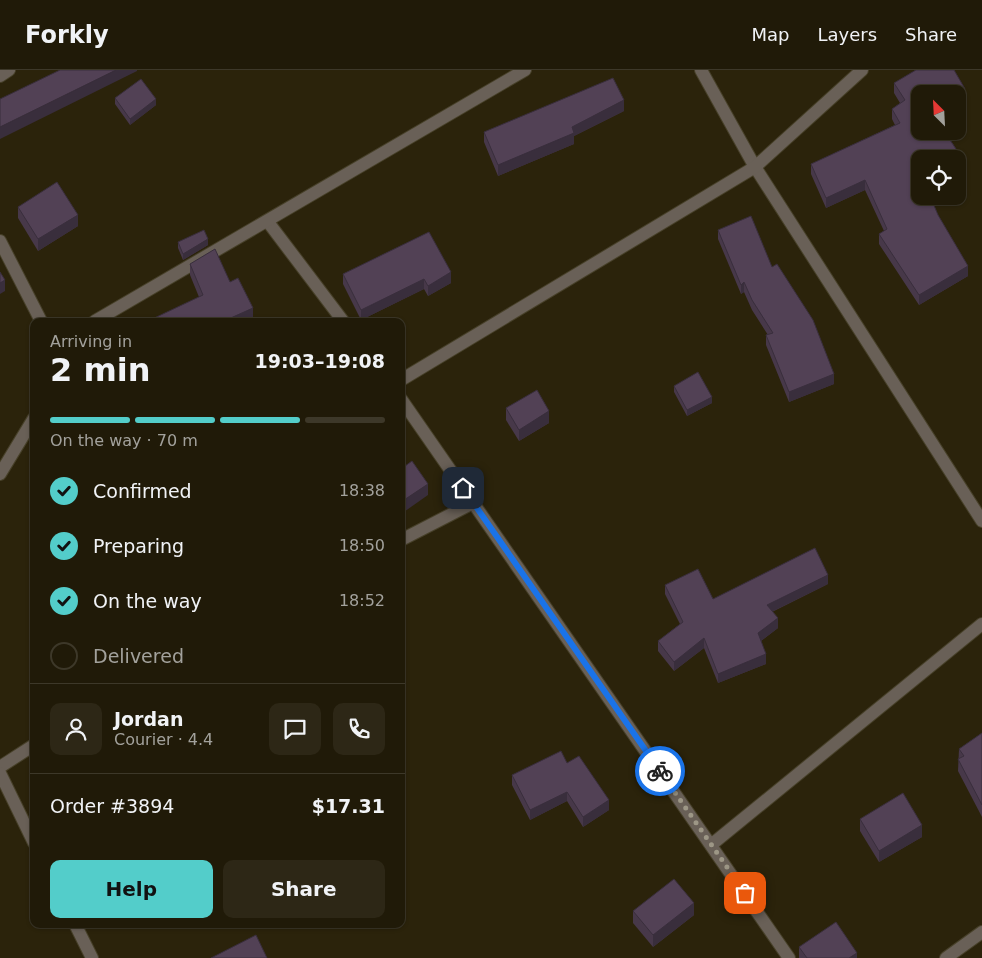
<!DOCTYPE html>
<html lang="en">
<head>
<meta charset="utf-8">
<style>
	:root { --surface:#201a08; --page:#2d2716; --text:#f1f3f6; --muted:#a2a19c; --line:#3d3829; --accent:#53cdca }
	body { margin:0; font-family:"DejaVu Sans",sans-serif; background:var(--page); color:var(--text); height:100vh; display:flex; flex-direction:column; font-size:19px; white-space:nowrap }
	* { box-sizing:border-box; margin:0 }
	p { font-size:16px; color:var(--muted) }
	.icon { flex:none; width:28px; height:28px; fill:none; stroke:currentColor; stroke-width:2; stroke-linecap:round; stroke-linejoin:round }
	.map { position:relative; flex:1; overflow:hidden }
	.side { position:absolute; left:30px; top:248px; width:375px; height:610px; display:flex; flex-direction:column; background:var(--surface); border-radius:10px; box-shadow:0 1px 4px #0004,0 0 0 1px var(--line) }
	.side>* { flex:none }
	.needle { width:32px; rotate:336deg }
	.controls { position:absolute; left:911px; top:15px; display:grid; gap:10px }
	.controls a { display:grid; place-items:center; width:55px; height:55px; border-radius:10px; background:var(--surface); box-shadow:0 1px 4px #0004,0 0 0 1px var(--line); font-size:25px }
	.pin { position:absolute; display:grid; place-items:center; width:42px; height:42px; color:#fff; margin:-21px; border-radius:10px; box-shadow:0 2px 8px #0006 }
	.courier { position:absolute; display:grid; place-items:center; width:50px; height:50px; margin:-25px; border:4px solid #1a73e8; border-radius:50%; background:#fff; color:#222; box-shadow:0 1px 6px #0007 }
	.headline em { font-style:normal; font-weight:700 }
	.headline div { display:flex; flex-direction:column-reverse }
	.headline { display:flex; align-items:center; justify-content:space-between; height:85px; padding:0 20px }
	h1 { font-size:32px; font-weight:700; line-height:38px }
	.bar { display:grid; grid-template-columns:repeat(4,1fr); gap:8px 5px; align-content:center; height:60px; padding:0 20px }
	.bar i { height:6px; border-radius:4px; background:var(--line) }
	.bar .selected { background:var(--accent) }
	.bar p { grid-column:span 4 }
	.line { display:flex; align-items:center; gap:12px; padding:0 20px; border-top:1px solid var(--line) }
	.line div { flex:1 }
	.round { display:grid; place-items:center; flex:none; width:52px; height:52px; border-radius:10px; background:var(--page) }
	ol { padding:0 20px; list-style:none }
	li { display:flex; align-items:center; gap:15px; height:55px }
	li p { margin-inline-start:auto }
	li .icon { padding:5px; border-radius:50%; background:var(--accent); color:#111; stroke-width:4 }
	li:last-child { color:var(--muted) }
	li i { width:28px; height:28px; border:2px solid var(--line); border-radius:50% }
	.cta { display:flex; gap:10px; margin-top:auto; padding:10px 20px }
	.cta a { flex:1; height:58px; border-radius:10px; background:var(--accent); color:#111; font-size:20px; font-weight:700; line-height:58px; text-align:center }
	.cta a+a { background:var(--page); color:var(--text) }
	header { display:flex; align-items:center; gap:30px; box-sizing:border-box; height:70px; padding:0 25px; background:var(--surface); border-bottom:1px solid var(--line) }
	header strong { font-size:24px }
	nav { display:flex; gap:28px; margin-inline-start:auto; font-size:18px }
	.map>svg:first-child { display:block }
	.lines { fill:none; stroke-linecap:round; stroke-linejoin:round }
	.minor-casing { stroke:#474029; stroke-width:14 }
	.minor { stroke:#696057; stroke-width:12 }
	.wall { fill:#473849 }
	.shaded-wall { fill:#392e3c }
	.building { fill:#524155; stroke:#392e3c }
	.done { stroke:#9d9786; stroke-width:5; stroke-dasharray:0 9 }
	.route { stroke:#1a73e8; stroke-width:6 }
</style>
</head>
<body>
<header>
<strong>Forkly</strong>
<nav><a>Map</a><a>Layers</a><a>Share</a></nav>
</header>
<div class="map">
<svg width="982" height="888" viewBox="0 0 982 888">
	<rect width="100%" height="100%" fill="#2b230b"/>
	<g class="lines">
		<g class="minor-casing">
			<g id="minor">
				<path d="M701 0 755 97 982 451"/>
				<path d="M0 6 9 0"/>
				<path d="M268 152 343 251"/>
				<path d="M0 171 41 251"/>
				<path d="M95 251 525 0"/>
				<path d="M401 310 755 97 862 0"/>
				<path d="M401 329 789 888"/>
				<path d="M0 404 34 348"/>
				<path d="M401 470 473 433"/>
				<path d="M0 697 34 675"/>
				<path d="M0 703 34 773"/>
				<path d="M711 775 982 554"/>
				<path d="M75 854 92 888"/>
				<path d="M946 888 982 862"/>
			</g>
		</g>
		<use href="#minor" class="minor"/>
	</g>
	<g class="wall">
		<path d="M916 0H954L965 19V29L958 34V24H920V61H949L946 63 960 85V95L958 97V89H920V126H930L938 145 968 196V206L919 235 879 174V164L884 161 865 120 826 138 811 104V94L895 55 892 49V39L900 33 894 23V13Z"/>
		<path d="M115 28 156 35 130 55 115 34Z"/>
		<path d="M624 41 574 66V74L498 106 484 72V62Z"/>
		<path d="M18 137 78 156 38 181 18 148Z"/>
		<path d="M718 160 772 197 834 314 789 332 766 275V265H768L752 240 744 222 741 224 718 169Z"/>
		<path d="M429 162 451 213 428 226 424 219 361 250 343 214V204Z"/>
		<path d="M178 172 208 175 183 190 178 178Z"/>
		<path d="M190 194 230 212 253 249 199 227 190 205Z"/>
		<path d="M674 316 712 333 687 346 674 322Z"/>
		<path d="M506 338 549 353 519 371 506 350Z"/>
		<path d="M828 514 772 542 778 558 761 571 766 594 718 613 704 578 674 601 658 581V571L680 554 665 524V515L713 529Z"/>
		<path d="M982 663V747L958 701 959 679Z"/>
		<path d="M567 693 609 740 583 757 567 731 530 750 512 715V705Z"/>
		<path d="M860 749 922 767 879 792 860 761Z"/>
		<path d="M633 841 694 845 653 877 633 853Z"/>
		<path d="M799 877 857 888H799Z"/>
	</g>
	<g class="shaded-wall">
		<path d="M116 0H137V1L0 69V57Z"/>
		<path d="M965 19V29L958 34V24H957Z"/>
		<path d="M156 29V35L130 55V49Z"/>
		<path d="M624 30V41L574 66V74L498 106V95Z"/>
		<path d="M960 85V95L958 97V89H954Z"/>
		<path d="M865 110V120L826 138V128Z"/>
		<path d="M78 145V156L38 181V169Z"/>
		<path d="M208 169V175L183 190V184Z"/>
		<path d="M968 196V206L919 235V225Z"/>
		<path d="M451 202V213L428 226V216Z"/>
		<path d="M424 209V219L361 250V240Z"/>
		<path d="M5 210V221L0 224V213Z"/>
		<path d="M744 212V222L741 224V215Z"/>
		<path d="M253 238V249L249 251H224Z"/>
		<path d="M834 304V314L789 332V322Z"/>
		<path d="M712 327V333L687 346V340Z"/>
		<path d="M549 341V353L519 371V360Z"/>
		<path d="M428 414V425L401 444V432Z"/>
		<path d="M828 505V514L767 544V535Z"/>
		<path d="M778 548V558L758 573V563Z"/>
		<path d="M704 568V578L674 601V592Z"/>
		<path d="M766 584V594L718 613V604Z"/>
		<path d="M567 722V731L530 750V740Z"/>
		<path d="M609 730V740L583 757V747Z"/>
		<path d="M922 755V767L879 792V781Z"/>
		<path d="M694 833V845L653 877V865Z"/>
		<path d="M857 883V888H849Z"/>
	</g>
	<g class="building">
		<path d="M60 0H116L0 57V29Z"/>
		<path d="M916 0H954L965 19 957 24H920V61H944L960 85 954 89H920V126H930L938 145 968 196 919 225 879 164 887 159 865 110 826 128 811 94 900 53 892 39 905 30 894 13Z"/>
		<path d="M613 8 624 30 572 57 574 63 498 95 484 62Z"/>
		<path d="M141 9 156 29 130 49 115 28Z"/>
		<path d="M57 112 78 145 38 169 18 137Z"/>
		<path d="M751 146 772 197 777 194 813 250 834 304 789 322 766 265 773 263 752 230 744 212 741 215 718 160Z"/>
		<path d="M204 160 208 169 183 184 178 172Z"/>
		<path d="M429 162 451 202 428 216 424 209 361 240 343 204Z"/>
		<path d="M215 179 230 212 238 208 253 238 224 251H148L203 225 190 194Z"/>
		<path d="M0 202 5 210 0 213Z"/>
		<path d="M698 302 712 327 687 340 674 316Z"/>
		<path d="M537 320 549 341 519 360 506 338Z"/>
		<path d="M412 391 428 414 401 432V399Z"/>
		<path d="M815 478 828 505 767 535 778 548 758 563 766 584 718 604 704 568 674 592 658 571 683 552 665 515 698 499 713 529Z"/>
		<path d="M982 663V735L958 689 964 686 959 679Z"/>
		<path d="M561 681 567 693 579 686 609 730 583 747 567 722 530 740 512 705Z"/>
		<path d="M903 723 922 755 879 781 860 749Z"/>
		<path d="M674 809 694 833 653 865 633 841Z"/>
		<path d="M836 852 857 883 849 888H807L799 877Z"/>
		<path d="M256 865 267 888H211Z"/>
	</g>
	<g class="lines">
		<path class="done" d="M660 701 745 823"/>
		<path class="route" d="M463 418 660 701"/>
	</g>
</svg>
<div class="controls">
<a><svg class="needle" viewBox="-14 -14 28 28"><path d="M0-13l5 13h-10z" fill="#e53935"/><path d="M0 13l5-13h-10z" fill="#a2a19c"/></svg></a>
<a><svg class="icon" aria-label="locate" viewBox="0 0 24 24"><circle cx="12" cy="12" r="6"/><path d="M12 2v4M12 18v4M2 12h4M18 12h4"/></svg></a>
</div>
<div class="pin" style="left:745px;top:823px;background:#ea580c"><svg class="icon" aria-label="bag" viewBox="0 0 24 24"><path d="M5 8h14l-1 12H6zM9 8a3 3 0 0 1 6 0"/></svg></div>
<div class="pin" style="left:463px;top:418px;background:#1f2937"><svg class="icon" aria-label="home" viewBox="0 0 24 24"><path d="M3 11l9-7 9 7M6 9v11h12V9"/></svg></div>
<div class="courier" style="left:660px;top:701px"><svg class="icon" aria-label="bike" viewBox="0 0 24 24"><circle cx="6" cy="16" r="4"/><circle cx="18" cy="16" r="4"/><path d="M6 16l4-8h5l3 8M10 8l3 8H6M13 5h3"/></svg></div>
<section class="side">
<div class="headline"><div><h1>2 min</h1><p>Arriving in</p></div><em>19:03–19:08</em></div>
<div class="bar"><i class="selected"></i><i class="selected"></i><i class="selected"></i><i></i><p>On the way · 70 m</p></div>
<ol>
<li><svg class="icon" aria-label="check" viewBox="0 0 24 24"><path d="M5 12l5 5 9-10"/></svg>Confirmed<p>18:38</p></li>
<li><svg class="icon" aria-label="check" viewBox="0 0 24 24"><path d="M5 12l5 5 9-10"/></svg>Preparing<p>18:50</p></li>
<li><svg class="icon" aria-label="check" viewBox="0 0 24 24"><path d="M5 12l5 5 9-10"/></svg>On the way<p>18:52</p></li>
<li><i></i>Delivered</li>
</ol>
<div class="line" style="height:90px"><a class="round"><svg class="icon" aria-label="person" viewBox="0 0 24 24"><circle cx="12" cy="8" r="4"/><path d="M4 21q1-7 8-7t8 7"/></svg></a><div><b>Jordan</b><p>Courier · 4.4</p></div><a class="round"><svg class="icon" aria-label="chat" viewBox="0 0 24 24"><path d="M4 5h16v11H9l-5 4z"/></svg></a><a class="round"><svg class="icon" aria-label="phone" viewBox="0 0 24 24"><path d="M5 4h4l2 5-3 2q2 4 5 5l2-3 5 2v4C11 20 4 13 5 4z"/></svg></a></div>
<div class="line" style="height:65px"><div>Order #3894</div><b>$17.31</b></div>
<div class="cta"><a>Help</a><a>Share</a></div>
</section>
</div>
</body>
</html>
